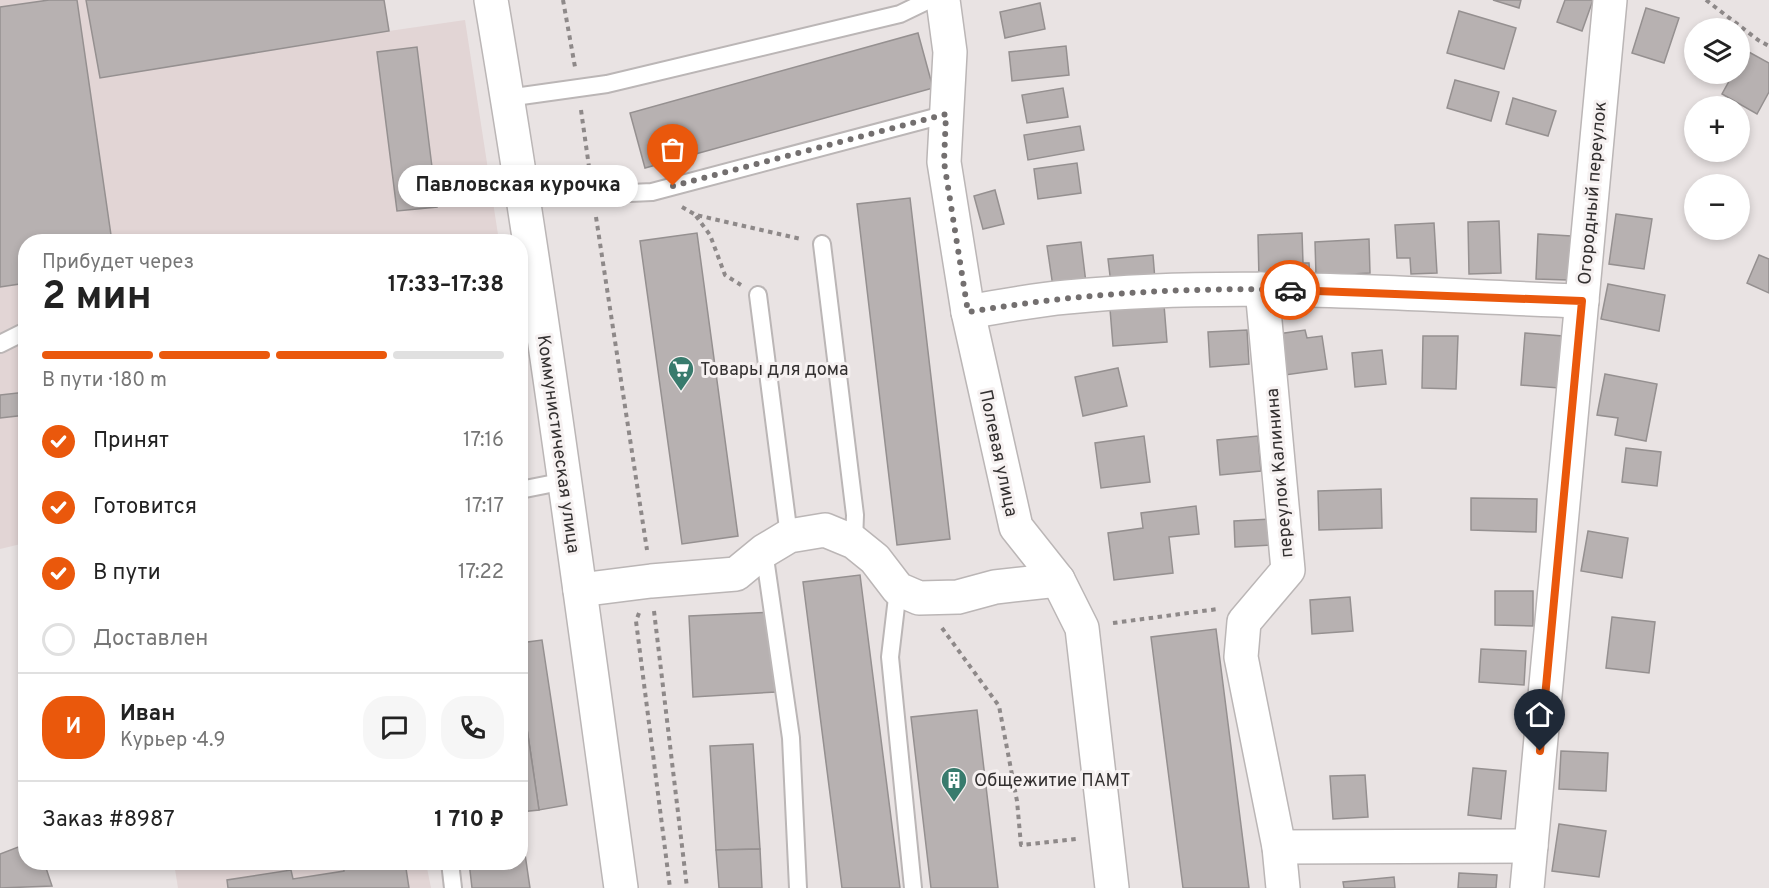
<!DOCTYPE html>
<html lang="ru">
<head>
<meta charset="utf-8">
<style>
	:root { --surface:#fff; --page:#f6f6f6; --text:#222; --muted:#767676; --line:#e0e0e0; --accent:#ea580c }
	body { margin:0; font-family:Overpass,sans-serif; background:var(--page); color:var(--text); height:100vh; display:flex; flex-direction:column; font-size:22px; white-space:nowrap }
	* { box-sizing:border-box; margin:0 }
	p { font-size:20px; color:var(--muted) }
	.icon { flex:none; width:33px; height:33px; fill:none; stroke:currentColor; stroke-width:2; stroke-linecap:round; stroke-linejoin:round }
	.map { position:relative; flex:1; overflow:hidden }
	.side { position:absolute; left:18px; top:234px; width:510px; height:636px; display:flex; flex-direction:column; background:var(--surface); border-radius:24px; box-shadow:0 3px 9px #0003 }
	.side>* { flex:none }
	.buttons { position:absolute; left:1684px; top:18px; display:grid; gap:12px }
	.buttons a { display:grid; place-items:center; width:66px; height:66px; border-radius:50%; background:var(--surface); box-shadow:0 3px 9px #0003; font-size:30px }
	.pin { position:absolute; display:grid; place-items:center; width:51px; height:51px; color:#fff; margin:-62px -26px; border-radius:50% 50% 50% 0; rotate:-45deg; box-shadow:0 0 6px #0007 }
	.pin .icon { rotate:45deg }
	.courier { position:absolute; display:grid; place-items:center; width:60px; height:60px; margin:-30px; border:4px solid #ea580c; border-radius:50%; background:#fff; color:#222; box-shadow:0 2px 8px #0007 }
	.bubble { position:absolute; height:42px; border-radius:21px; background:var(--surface); box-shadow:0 3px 9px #0003; font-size:20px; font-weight:700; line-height:42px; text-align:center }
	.overview em { font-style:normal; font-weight:700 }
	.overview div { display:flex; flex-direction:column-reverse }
	.overview { display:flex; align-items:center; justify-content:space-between; height:102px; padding:0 24px }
	h1 { font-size:39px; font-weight:700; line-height:45px }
	.bar { display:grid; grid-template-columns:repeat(4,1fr); gap:9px 6px; align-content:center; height:72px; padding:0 24px }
	.bar i { height:8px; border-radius:4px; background:var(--line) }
	.bar .current { background:var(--accent) }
	.bar p { grid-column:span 4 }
	.line { display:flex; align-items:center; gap:15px; padding:0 24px; border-top:2px solid var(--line) }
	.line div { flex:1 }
	.round { display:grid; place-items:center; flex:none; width:63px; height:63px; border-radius:24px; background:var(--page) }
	ol { padding:0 24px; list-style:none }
	li { display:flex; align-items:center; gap:18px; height:66px }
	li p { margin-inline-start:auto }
	li .icon { padding:6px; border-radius:50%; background:var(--accent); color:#fff; stroke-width:4 }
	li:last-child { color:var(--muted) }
	li i { width:33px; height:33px; border:3px solid var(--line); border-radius:50% }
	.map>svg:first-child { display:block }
	.built { fill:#e2d5d5 }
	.building { fill:#b7b1b1; stroke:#959090; stroke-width:1.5 }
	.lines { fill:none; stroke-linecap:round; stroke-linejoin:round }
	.lane-casing { stroke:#bbb6b6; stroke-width:20 }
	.street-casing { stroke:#bbb6b6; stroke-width:36 }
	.secondary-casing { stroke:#bbb6b6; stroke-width:36 }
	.path { stroke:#8e8989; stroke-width:4; stroke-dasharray:4.5 4.5; stroke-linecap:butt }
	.lane { stroke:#fff; stroke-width:16 }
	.street { stroke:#fff; stroke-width:33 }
	.secondary { stroke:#fff; stroke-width:33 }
	.done { stroke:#736f6f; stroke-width:6; stroke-dasharray:0 10.8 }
	.route { stroke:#ea580c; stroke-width:8 }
	.labels { text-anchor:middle; stroke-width:6; stroke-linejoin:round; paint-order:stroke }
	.street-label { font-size:18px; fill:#333030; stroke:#f6f1f1 }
	.poi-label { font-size:18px; fill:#333030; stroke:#f6f1f1; text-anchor:start }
</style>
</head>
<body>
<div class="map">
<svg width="1769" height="888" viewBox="0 0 1769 888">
	<rect width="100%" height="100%" fill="#e9e3e3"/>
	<g class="built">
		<path d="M0 0H384L389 31 465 20 499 241 26 242 25 543 0 549Z"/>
		<path d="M174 863H426L431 888H178Z"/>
	</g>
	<g class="building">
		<path d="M49 0H77L112 242H26V283L0 287V7Z"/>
		<path d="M86 0H384L389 31 100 78Z"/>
		<path d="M1493 0H1521L1519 8Z"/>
		<path d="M1565 0H1593L1582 31 1557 22Z"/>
		<path d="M1040 3 1045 29 1005 38 1000 12Z"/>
		<path d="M1646 8 1679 18 1664 63 1632 53Z"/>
		<path d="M1459 11 1516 28 1504 69 1447 53Z"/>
		<path d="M918 33 933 88 645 168 630 113Z"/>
		<path d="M1066 46 1069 75 1012 81 1009 52Z"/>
		<path d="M417 47 437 207 397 211 377 52Z"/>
		<path d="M1747 51 1769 63V92L1757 114 1722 94 1733 74H1740V62Z"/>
		<path d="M1455 80 1499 92 1491 121 1447 108Z"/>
		<path d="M1063 88 1068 117 1027 123 1022 95Z"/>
		<path d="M1513 98 1556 111 1548 136 1506 124Z"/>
		<path d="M1080 126 1084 150 1028 160 1024 135Z"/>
		<path d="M1077 163 1081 193 1038 199 1034 169Z"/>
		<path d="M995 190 1004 224 983 229 974 196Z"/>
		<path d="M910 198 950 539 897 545 857 204Z"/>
		<path d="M1616 214 1652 219 1644 269 1609 264Z"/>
		<path d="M1499 221 1501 273 1469 274 1468 222Z"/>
		<path d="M1434 223 1437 273 1411 274 1410 258H1397L1395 225Z"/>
		<path d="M697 233 738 536 682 544 640 241Z"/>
		<path d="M1302 233 1303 263H1309L1310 278 1259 280 1258 235Z"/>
		<path d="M1538 234 1571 236 1568 280 1536 279Z"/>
		<path d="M1369 239 1370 273 1316 276 1315 242Z"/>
		<path d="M1081 242 1086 283 1053 287 1047 246Z"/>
		<path d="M1153 255 1155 280 1111 284 1108 259Z"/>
		<path d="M1759 255 1769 259V293L1747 283Z"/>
		<path d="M1608 284 1665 295 1659 331 1601 319Z"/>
		<path d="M1164 305 1167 342 1113 346 1110 309Z"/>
		<path d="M1247 330 1249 364 1210 367 1208 332Z"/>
		<path d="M1305 330 1307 338 1322 336 1327 369 1285 375 1278 334Z"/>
		<path d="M1525 333 1563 336 1559 388 1521 385Z"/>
		<path d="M1423 336H1458L1456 389 1422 388Z"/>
		<path d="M1382 350 1386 384 1355 387 1352 353Z"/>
		<path d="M1118 368 1127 406 1083 416 1075 377Z"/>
		<path d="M1605 374 1657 384 1646 441 1615 435 1618 418 1597 415Z"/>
		<path d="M26 392V415L0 418V395Z"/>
		<path d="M1144 436 1150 482 1101 488 1095 443Z"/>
		<path d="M1258 436 1261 471 1220 475 1217 440Z"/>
		<path d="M1626 448 1661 452 1657 486 1622 482Z"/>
		<path d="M1381 489 1382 528 1319 530 1318 491Z"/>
		<path d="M1471 498 1537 499 1536 532 1471 530Z"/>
		<path d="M1196 506 1199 534 1169 537 1173 573 1114 580 1108 533 1143 528 1141 513Z"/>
		<path d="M1271 519 1272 545 1235 547 1234 521Z"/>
		<path d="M1588 531 1628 538 1622 578 1581 571Z"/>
		<path d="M860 575 900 888H842L803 582Z"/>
		<path d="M1495 591H1533V626L1495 625Z"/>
		<path d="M1350 597 1353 631 1312 634 1310 600Z"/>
		<path d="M772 612 776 692 693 697 689 616Z"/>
		<path d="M1612 617 1655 622 1649 673 1606 668Z"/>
		<path d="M1216 629 1249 888H1183L1151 637Z"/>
		<path d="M542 640 567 805 539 810 520 681V643Z"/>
		<path d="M1481 649 1526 651 1524 685 1479 682Z"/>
		<path d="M520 681 539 810 520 812Z"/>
		<path d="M977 710 998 888H931L911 717Z"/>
		<path d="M753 744 760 849 716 850 710 746Z"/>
		<path d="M1561 751 1608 753 1606 791 1559 789Z"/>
		<path d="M1473 768 1506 771 1501 819 1468 815Z"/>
		<path d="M1365 775 1368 817 1333 819 1330 776Z"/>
		<path d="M520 820 530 888H472L469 862H520Z"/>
		<path d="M1559 824 1606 831 1599 877 1552 871Z"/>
		<path d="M26 844V862H44L52 886 0 888V854Z"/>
		<path d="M760 849 762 888H719L716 850Z"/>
		<path d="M343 862H405L409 888H228L227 880 291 870 293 879 344 871Z"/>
		<path d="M1459 873 1497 875 1496 888H1458Z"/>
		<path d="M1394 877 1395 888H1344L1343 882Z"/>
	</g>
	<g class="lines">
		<g class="lane-casing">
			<g id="lane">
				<path d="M507 98 607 84 900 14 929 0"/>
				<path d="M522 198 652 192 947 114"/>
				<path d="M822 244 855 515 854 542"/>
				<path d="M758 295 789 536"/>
				<path d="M0 344 26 331"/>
				<path d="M520 490 565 481"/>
				<path d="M764 551 791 738 798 888"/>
				<path d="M898 589 890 657 913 888"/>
				<path d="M450 862 453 888"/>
			</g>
		</g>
		<g class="street-casing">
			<g id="street">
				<path d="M943 0 950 52 944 162 968 312 1016 527 1058 580 1082 628 1112 888"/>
				<path d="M1262 289 1288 570 1244 622 1241 657 1279 847 1283 888"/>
				<path d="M968 312C1001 306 1034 300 1067 297 1237 280 1412 295 1582 301"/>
				<path d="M580 590 651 581 736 574 764 551 789 536 825 530 854 542 875 559 898 589 919 598 958 597 995 587 1058 580"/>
				<path d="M1279 847 1531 846"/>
				<path d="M1527 888 1610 0"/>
			</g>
		</g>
		<g class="secondary-casing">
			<path id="secondary" d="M491 0C541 295 580 592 621 888"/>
		</g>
		<g class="path">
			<path d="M563 0 575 67"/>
			<path d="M1706 0 1758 40 1769 46"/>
			<path d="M581 110 590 174"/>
			<path d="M682 207 696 215 801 239"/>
			<path d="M696 216 710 235 725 275 741 285"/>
			<path d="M596 217 647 550"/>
			<path d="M654 611 687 888"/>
			<path d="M639 613 636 621 670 888"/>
			<path d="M1113 623 1218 609"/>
			<path d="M942 628 999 706 1017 801 1021 845 1076 839"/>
		</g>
		<use href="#lane" class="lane"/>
		<use href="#street" class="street"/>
		<use href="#secondary" class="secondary"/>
	</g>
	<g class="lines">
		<path class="done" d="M673 186 946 114 944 162 968 312C1075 294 1182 287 1290 290"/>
		<path class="route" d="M1290 290 1582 301 1540 751"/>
	</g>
	<defs>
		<g id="supermarket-pin" transform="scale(1.35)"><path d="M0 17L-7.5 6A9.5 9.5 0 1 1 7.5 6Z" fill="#387b6d" stroke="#f6f1f1"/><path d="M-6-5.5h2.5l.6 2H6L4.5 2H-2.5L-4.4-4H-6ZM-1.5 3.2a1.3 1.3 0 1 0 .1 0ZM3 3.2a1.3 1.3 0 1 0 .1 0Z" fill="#fff"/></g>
		<g id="building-pin" transform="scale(1.35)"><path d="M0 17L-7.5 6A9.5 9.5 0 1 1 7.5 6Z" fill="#387b6d" stroke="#f6f1f1"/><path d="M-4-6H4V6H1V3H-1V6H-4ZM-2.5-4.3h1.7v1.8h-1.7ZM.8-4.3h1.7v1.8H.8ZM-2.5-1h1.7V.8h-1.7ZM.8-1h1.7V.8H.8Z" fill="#fff"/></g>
	</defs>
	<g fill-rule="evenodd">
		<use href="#supermarket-pin" x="681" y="369"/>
		<use href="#building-pin" x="954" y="780"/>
	</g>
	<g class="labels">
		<g class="street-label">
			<text transform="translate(1592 193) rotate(-85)" y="6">Огородный переулок</text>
			<text transform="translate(559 444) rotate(82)" y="6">Коммунистическая улица</text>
			<text transform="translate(999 453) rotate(78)" y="6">Полевая улица</text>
			<text transform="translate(1279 473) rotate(-95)" y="6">переулок Калинина</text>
		</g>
		<g class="poi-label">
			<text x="700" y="375">Товары для дома</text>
			<text x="974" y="786">Общежитие ПАМТ</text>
		</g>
	</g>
</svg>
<div class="buttons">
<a><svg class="icon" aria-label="layers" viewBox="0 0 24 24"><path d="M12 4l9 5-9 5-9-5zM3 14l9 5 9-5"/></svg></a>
<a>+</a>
<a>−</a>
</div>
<div class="pin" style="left:673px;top:186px;background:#ea580c"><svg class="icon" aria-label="bag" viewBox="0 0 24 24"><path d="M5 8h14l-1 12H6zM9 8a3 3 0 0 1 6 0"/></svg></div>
<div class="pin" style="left:1540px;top:751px;background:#1f2937"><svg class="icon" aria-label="home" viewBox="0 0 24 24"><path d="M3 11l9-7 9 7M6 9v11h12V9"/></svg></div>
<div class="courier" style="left:1290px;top:290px"><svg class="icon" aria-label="car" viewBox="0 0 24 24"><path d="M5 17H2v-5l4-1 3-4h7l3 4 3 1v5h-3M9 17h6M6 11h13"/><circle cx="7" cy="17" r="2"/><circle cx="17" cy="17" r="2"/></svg></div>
<div class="bubble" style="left:398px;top:165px;width:240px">Павловская курочка</div>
<section class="side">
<div class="overview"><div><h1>2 мин</h1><p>Прибудет через</p></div><em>17:33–17:38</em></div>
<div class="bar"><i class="current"></i><i class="current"></i><i class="current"></i><i></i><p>В пути · 180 m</p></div>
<ol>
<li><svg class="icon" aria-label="check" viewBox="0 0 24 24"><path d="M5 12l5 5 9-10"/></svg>Принят<p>17:16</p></li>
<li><svg class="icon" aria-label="check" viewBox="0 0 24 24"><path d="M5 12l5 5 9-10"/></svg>Готовится<p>17:17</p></li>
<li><svg class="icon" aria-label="check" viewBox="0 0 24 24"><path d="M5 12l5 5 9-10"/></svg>В пути<p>17:22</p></li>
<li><i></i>Доставлен</li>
</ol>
<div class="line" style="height:108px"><b class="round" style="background:var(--accent);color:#fff">И</b><div><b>Иван</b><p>Курьер · 4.9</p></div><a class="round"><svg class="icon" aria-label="chat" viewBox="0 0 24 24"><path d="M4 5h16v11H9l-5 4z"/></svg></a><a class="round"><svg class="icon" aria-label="phone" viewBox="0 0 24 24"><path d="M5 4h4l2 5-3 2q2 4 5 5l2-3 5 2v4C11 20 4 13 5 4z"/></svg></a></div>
<div class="line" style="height:78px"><div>Заказ #8987</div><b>1 710 ₽</b></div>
</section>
</div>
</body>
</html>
